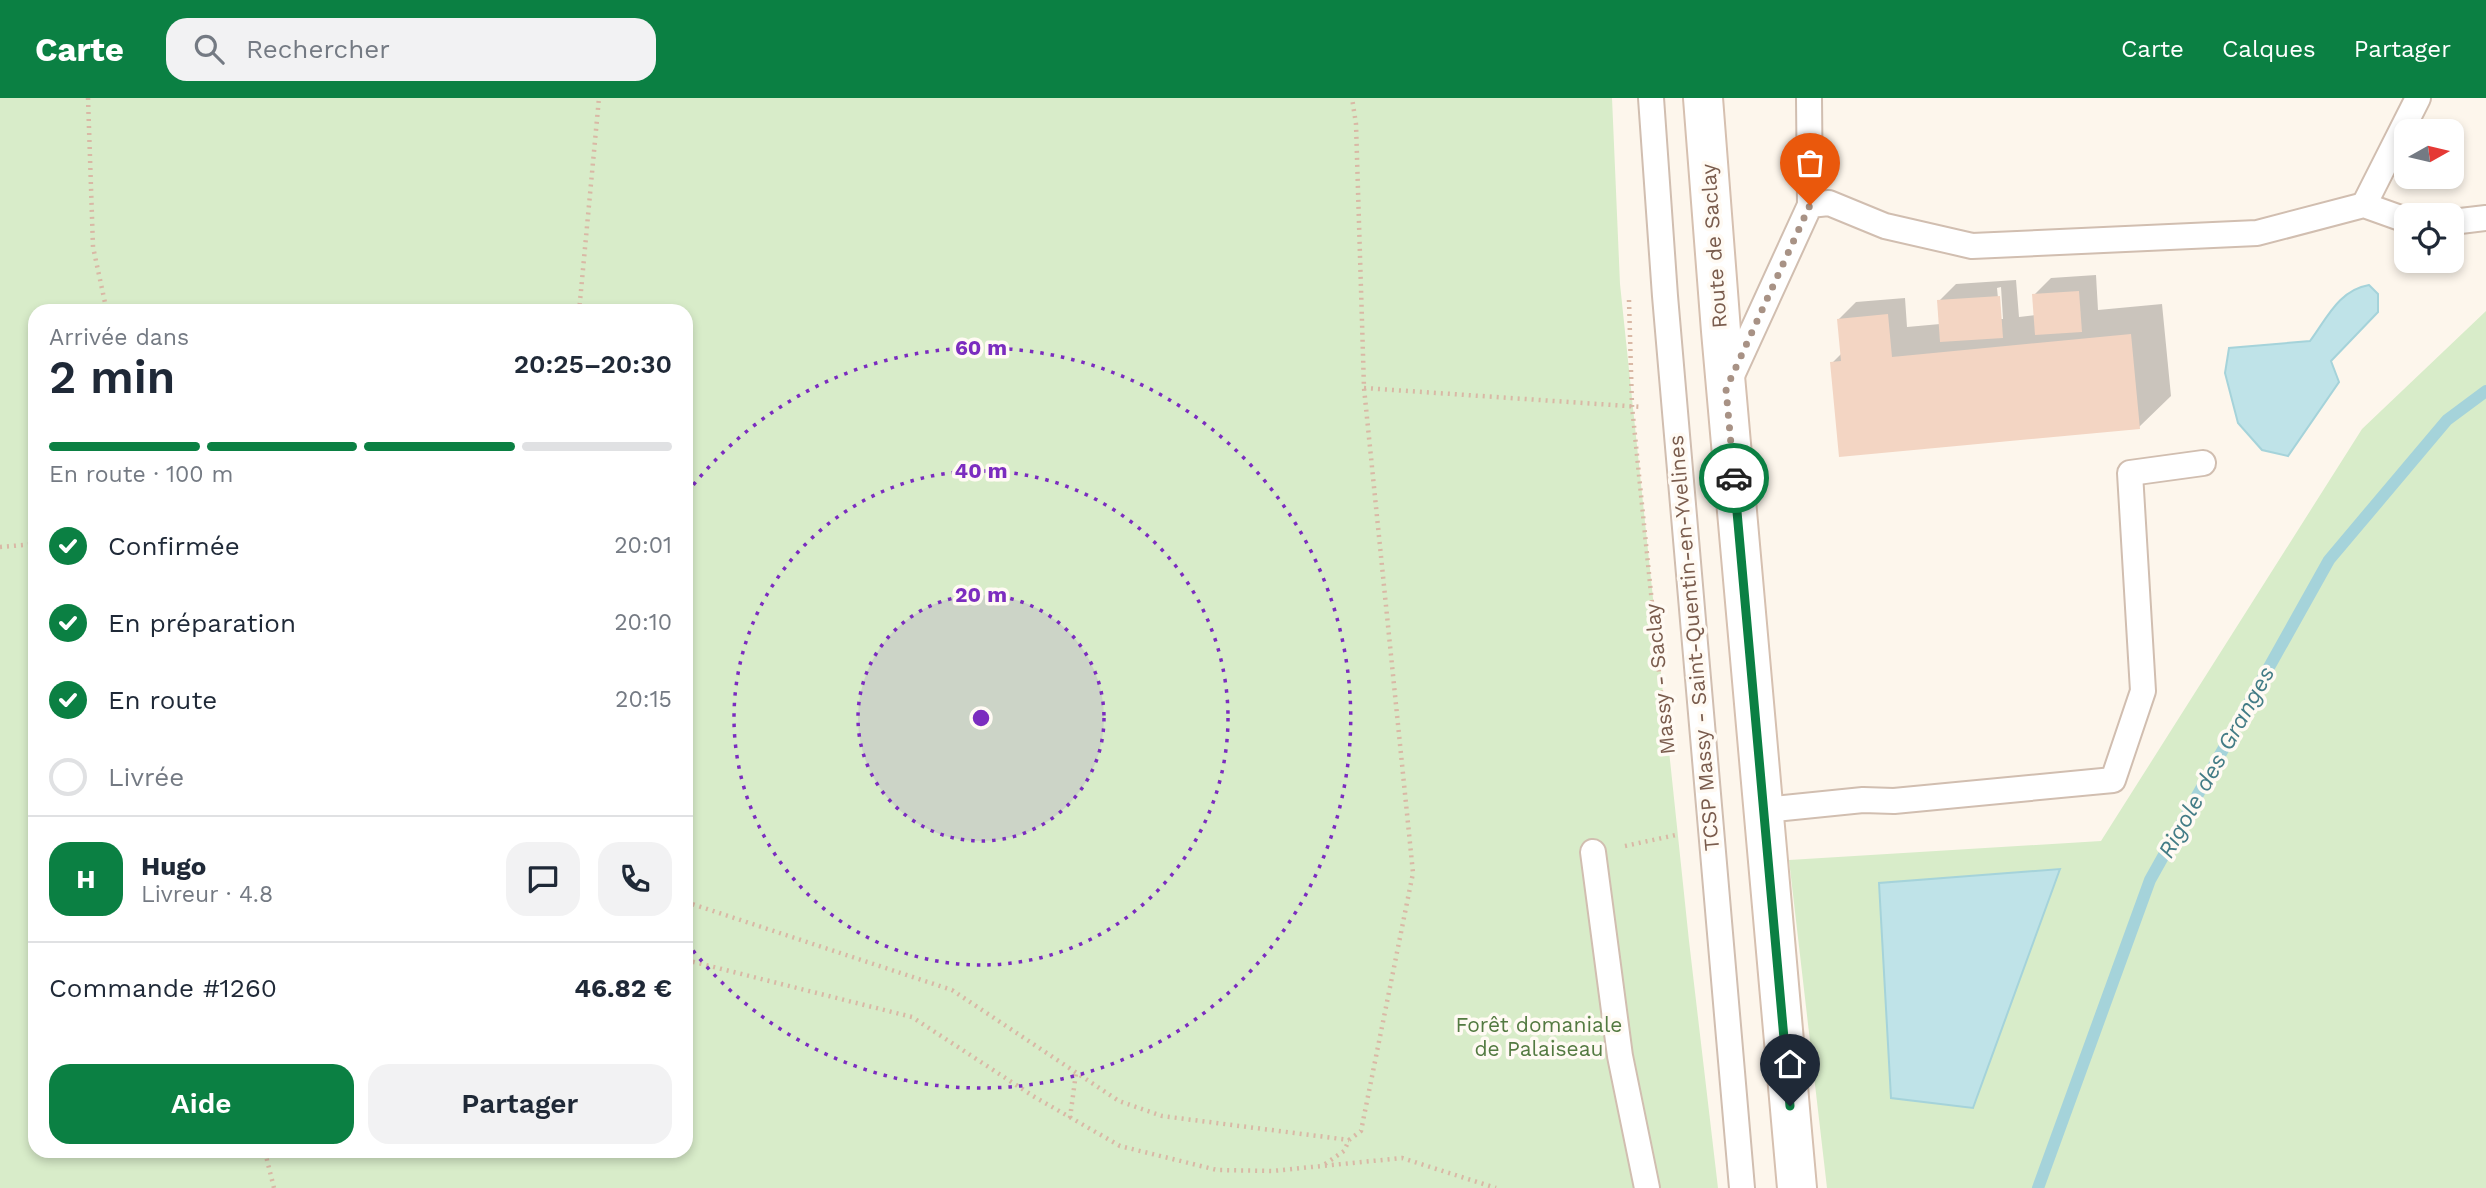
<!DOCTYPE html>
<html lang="fr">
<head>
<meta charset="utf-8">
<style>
	:root { --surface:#fff; --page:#f2f2f3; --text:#1f2937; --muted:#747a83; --line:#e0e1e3; --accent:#0b8043 }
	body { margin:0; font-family:"Work Sans",sans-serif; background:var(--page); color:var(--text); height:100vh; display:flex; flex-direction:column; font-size:26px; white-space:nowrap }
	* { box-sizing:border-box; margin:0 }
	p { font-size:23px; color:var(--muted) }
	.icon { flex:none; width:38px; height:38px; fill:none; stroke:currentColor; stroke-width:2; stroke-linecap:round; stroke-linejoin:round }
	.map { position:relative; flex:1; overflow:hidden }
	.side { position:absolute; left:28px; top:206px; width:665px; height:854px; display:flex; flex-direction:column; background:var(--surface); border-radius:21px; box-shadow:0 4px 10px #0003 }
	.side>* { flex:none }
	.needle { width:46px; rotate:82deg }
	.buttons { position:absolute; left:2394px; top:21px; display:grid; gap:14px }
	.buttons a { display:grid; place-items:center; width:70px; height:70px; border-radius:14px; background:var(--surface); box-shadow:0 4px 10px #0003; font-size:35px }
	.pin { position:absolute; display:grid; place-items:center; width:60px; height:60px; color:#fff; margin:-72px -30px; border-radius:50% 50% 50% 0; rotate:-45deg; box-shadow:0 0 7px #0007 }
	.pin .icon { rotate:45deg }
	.courier { position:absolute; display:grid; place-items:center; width:70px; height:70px; margin:-35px; border:5px solid #0b8043; border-radius:50%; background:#fff; color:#222; box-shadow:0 2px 9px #0007 }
	.summary em { font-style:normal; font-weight:600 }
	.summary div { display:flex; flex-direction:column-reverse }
	.summary { display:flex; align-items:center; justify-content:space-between; height:119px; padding:0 21px }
	h1 { font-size:46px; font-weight:600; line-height:52px }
	.bar { display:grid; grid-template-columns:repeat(4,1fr); gap:10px 7px; align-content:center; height:84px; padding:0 21px }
	.bar i { height:9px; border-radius:5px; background:var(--line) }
	.bar .selected { background:var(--accent) }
	.bar p { grid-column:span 4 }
	.line { display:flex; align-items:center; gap:18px; padding:0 21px; border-top:2px solid var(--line) }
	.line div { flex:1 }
	.round { display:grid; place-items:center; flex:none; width:74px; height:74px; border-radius:21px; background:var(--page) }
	ol { padding:0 21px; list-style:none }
	li { display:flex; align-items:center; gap:21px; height:77px }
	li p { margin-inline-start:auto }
	li .icon { padding:7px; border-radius:50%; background:var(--accent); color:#fff; stroke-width:4 }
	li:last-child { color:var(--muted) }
	li i { width:38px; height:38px; border:4px solid var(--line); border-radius:50% }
	.cta { display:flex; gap:14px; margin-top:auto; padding:14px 21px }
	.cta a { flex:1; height:80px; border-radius:21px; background:var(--accent); color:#fff; font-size:28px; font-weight:600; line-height:80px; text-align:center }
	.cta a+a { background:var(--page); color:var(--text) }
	header { display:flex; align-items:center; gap:42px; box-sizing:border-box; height:98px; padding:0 35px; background:var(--accent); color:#fff }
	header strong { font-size:33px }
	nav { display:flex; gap:38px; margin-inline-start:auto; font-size:24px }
	.search { width:490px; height:63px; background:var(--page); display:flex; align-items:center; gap:18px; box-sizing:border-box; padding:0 24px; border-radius:21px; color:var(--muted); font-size:26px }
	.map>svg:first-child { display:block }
	.green { fill:#d8ecc9; fill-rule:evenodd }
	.water { fill:#bfe3e8; stroke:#a5d3da; stroke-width:2 }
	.shadow { fill:#0003; fill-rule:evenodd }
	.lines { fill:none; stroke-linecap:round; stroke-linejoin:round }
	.stream { stroke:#a5d3da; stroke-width:12 }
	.building { fill:#f3d5c3 }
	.service-casing { stroke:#d1beb0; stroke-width:28 }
	.secondary-casing { stroke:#d6c0b0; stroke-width:42 }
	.path { stroke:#d9b8a5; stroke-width:4.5; stroke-dasharray:2 5; stroke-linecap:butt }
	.service { stroke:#fff; stroke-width:24 }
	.secondary { stroke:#fff; stroke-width:38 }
	.done { stroke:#a89285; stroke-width:7; stroke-dasharray:0 12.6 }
	.route { stroke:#0b8043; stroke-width:9 }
	.ring { fill:none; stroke:#7b2cbf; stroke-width:3.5; stroke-dasharray:3.5 7 }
	.labels { text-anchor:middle; stroke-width:7; stroke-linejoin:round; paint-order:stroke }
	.street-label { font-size:21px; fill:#7a5c4d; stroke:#fffaf3 }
	.park-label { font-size:21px; fill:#537a41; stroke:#fffaf3 }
	.water-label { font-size:23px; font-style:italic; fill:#437c86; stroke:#fffaf3 }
	.centre { fill:#7b2cbf; stroke:#fffaf3; stroke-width:3.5 }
	.ring-label { font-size:21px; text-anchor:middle; font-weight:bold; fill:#7b2cbf; stroke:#fffaf3; stroke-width:7; stroke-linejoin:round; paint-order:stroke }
</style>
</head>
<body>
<header>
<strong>Carte</strong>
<div class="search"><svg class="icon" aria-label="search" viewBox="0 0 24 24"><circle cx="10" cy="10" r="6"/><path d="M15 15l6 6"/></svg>Rechercher</div>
<nav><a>Carte</a><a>Calques</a><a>Partager</a></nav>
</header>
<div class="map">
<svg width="2486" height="1090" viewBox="0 0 2486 1090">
	<rect width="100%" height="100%" fill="#fdf6ec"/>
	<g class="green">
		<path d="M0 0H1612L1620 186 1689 843 1718 1090H0ZM35 214H686V1054H35Z"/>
		<path d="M2486 213V1090H1827L1789 762 2101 743 2362 331Z"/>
	</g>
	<g class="water">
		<path d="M2369 187 2378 196V214L2331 263 2339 284 2288 358 2262 352 2238 325 2225 275 2229 250 2310 243C2327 220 2339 192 2369 187Z"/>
		<path d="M2060 771 1973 1010 1891 1000 1879 785Z"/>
	</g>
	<path class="shadow" d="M2096 177 2098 212 2162 206 2171 298 2139 329 1832 265 1842 255 1839 221 1856 204 1905 200 1907 229 1940 226 1939 203 1956 186 2016 182 2019 219 2035 217 2034 197 2051 180ZM2001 189 2003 221H2000L1997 190Z"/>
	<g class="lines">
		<path class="stream" d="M2038 1090 2150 782 2329 462 2447 322 2486 293"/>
	</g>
	<g class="building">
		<path d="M2079 193 2082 234 2035 237 2032 196Z"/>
		<path d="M2000 198 2003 240 1940 244 1937 202Z"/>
		<path d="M1888 216 1892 259 2131 236 2140 331 1839 359 1830 264 1841 263 1837 221Z"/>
	</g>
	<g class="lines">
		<g class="service-casing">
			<g id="service">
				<path d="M1651 0 1665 198 1742 1090"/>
				<path d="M1809 0 1810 107"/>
				<path d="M2364 107 2418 0"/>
				<path d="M2452 124 2486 120"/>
				<path d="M1729 284 1810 107 1829 105 1885 128 1972 148 2257 135 2364 107 2406 122"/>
				<path d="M1764 712 1863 702 1894 703 2113 682 2143 593 2130 375 2203 365"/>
				<path d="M1593 754 1620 958 1647 1090"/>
			</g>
		</g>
		<g class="secondary-casing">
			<path id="secondary" d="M1703 0 1721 233 1797 1090"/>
		</g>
		<g class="path">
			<path d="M88 0 93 149 107 214"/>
			<path d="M1629 202 1632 308 1666 643"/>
			<path d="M579 214 599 0"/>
			<path d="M1364 290 1642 309"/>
			<path d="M0 449 35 446"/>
			<path d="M1625 748 1676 737V735"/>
			<path d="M686 804 952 892 1119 1003 1162 1018 1349 1042"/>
			<path d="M686 862 912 919 1033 998 1120 1048 1217 1072 1272 1073 1402 1060 1496 1090"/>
			<path d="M1070 1020 1076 975"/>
			<path d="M265 1054 274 1090"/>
			<path d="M1325 1066 1344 1053 1349 1042 1361 1033 1413 775 1364 290 1356 26 1352 0"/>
		</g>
		<use href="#service" class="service"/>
		<use href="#secondary" class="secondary"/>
	</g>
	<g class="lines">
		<path class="done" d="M1734 380 1726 291 1810 107"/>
		<path class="route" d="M1734 380 1790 1008"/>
	</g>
	<circle cx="981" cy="620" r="123" fill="#7b2cbf" fill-opacity=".12"/>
	<g class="ring">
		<circle cx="981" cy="620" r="123"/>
		<circle cx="981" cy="620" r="247"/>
		<path d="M687 395A370 370 0 1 1 687 845"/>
	</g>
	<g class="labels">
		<g class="street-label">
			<text transform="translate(1714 148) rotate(-94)" y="7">Route de Saclay</text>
			<text transform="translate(1694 545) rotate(-95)" y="7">TCSP Massy - Saint-Quentin-en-Yvelines</text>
			<text transform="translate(1660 581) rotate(-96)" y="7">Massy - Saclay</text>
		</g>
		<g class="park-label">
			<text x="1539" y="934">Forêt domaniale<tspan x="1539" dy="24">de Palaiseau</tspan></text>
		</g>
		<g class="water-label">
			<text transform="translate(2216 664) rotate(-61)" y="8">Rigole des Granges</text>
		</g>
	</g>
	<circle cx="981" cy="620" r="10" class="centre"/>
	<g class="ring-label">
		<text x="981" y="257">60 m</text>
		<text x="981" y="380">40 m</text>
		<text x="981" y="504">20 m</text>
	</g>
</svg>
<div class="buttons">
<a><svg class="needle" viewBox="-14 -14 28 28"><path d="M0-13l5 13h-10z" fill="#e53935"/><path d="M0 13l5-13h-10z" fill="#747a83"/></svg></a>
<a><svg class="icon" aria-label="locate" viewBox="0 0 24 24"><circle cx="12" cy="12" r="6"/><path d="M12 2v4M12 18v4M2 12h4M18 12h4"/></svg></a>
</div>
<div class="pin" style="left:1810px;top:107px;background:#ea580c"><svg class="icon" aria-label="bag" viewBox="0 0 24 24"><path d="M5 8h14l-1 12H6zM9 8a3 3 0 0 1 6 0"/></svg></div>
<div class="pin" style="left:1790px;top:1008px;background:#1f2937"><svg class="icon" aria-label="home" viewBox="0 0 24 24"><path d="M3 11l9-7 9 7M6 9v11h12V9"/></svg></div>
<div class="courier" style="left:1734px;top:380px"><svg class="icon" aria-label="car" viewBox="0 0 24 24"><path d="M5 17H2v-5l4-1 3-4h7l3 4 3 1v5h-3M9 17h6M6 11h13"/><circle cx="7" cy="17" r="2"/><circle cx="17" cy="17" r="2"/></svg></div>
<section class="side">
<div class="summary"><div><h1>2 min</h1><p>Arrivée dans</p></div><em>20:25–20:30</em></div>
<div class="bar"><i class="selected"></i><i class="selected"></i><i class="selected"></i><i></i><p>En route · 100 m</p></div>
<ol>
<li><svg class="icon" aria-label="check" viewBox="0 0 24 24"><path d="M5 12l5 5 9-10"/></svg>Confirmée<p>20:01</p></li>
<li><svg class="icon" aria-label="check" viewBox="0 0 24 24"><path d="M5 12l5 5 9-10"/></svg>En préparation<p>20:10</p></li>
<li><svg class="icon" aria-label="check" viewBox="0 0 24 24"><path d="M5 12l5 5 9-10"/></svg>En route<p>20:15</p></li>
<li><i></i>Livrée</li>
</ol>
<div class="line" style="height:126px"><b class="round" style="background:var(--accent);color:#fff">H</b><div><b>Hugo</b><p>Livreur · 4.8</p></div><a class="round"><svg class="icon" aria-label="chat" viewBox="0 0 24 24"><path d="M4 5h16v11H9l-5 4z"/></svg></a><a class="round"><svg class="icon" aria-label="phone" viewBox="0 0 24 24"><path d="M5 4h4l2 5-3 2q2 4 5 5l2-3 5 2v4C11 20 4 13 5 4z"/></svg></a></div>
<div class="line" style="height:91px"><div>Commande #1260</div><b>46.82 €</b></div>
<div class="cta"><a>Aide</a><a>Partager</a></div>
</section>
</div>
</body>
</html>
